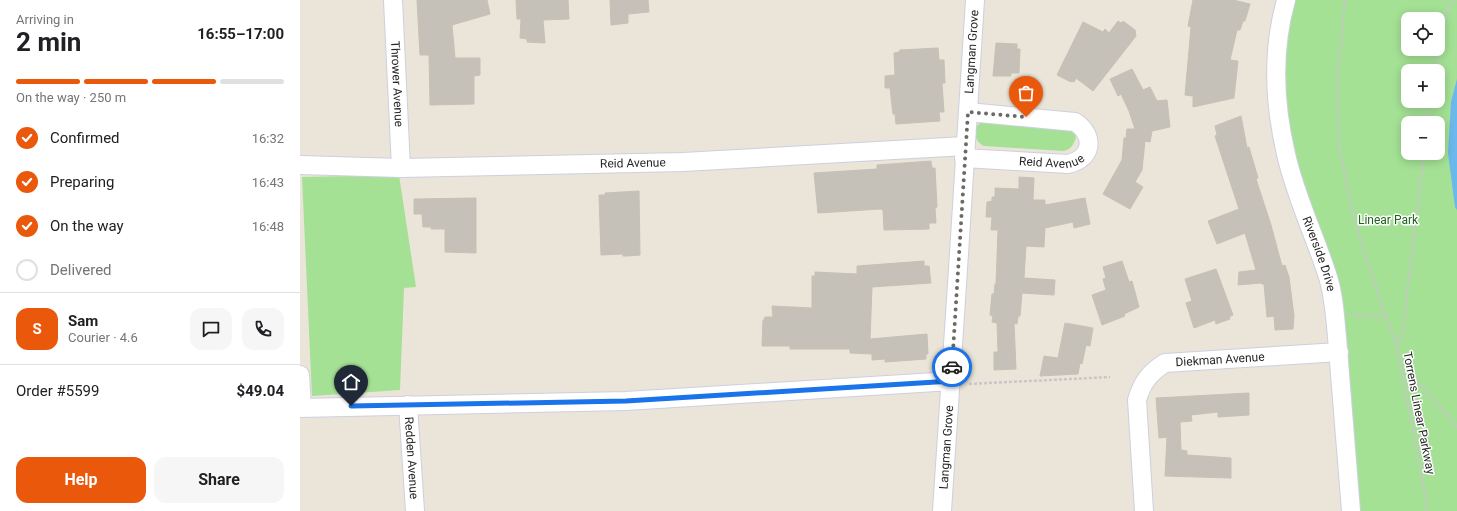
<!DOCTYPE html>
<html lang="en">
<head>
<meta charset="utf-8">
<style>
	:root { --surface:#fff; --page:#f6f6f6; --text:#202124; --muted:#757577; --line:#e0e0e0; --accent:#ea580c }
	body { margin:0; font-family:Roboto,sans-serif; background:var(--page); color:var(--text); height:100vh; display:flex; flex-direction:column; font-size:15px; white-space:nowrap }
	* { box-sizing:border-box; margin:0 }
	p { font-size:13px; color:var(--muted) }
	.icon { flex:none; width:22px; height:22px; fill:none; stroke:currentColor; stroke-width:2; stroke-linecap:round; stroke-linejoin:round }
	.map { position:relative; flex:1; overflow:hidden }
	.details { display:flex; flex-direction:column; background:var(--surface); width:300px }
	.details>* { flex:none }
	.fabs { position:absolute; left:1101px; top:12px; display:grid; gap:8px }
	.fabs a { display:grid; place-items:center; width:44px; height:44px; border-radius:8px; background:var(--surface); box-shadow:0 2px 10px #0003; font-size:20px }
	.pin { position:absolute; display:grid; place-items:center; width:34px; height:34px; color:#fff; margin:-41px -17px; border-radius:50% 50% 50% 0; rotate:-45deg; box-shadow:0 0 4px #0007 }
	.pin .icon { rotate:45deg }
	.courier { position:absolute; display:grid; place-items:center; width:40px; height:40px; margin:-20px; border:3px solid #1a73e8; border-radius:50%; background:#fff; color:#222; box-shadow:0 1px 5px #0007 }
	.headline em { font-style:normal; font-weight:700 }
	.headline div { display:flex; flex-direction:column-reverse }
	.headline { display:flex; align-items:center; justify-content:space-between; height:68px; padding:0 16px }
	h1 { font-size:26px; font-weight:700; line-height:30px }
	.bar { display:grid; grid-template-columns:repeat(4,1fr); gap:6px 4px; align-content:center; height:48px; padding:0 16px }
	.bar i { height:5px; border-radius:3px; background:var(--line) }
	.bar .active { background:var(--accent) }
	.bar p { grid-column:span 4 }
	.line { display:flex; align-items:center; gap:10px; padding:0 16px; border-top:1px solid var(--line) }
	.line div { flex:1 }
	.round { display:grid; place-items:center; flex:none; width:42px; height:42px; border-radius:12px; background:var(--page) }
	ol { padding:0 16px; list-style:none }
	li { display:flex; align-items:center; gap:12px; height:44px }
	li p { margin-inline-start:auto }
	li .icon { padding:4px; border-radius:50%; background:var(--accent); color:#fff; stroke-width:4 }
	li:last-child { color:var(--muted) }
	li i { width:22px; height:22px; border:2px solid var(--line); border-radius:50% }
	.button { display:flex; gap:8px; margin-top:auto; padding:8px 16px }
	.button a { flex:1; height:46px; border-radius:12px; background:var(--accent); color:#fff; font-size:16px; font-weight:700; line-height:46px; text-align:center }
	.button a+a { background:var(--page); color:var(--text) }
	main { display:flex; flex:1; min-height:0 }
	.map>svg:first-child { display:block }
	.green { fill:#a4e195; fill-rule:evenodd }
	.water { fill:#6bb8ec }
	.building { fill:#c5c1b8; stroke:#c5c1b3 }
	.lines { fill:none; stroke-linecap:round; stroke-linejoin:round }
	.street-casing { stroke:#cecfe0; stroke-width:20 }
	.path { stroke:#c7c7c7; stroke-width:2.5; stroke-dasharray:3 2; stroke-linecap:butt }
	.street { stroke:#fff; stroke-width:18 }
	.done { stroke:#6b6a65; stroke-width:4; stroke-dasharray:0 7.2 }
	.route { stroke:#1a73e8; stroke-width:5 }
	.labels { text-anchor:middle; stroke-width:3; stroke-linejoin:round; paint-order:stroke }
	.street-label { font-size:12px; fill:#272727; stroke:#fff }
	.park-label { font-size:12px; fill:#1f621a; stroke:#fff }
</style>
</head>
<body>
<main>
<section class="details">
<div class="headline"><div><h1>2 min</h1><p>Arriving in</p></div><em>16:55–17:00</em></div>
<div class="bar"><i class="active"></i><i class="active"></i><i class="active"></i><i></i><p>On the way · 250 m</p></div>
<ol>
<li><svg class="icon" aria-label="check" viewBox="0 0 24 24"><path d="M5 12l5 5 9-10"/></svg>Confirmed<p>16:32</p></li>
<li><svg class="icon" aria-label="check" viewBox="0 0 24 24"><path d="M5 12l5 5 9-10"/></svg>Preparing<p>16:43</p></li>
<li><svg class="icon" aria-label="check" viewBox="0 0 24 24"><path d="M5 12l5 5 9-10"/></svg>On the way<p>16:48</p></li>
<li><i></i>Delivered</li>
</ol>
<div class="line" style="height:72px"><b class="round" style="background:var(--accent);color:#fff">S</b><div><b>Sam</b><p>Courier · 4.6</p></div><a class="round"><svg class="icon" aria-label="chat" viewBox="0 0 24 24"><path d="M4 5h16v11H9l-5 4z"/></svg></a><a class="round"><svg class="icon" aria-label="phone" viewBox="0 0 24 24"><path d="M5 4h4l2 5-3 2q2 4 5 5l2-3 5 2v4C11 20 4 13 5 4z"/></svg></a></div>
<div class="line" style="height:52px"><div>Order #5599</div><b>$49.04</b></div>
<div class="button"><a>Help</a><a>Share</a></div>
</section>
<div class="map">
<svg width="1157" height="511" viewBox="0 0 1157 511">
	<rect width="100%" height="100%" fill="#eae5d8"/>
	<g class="green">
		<path d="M990 0H1157V511H1056L1043 331 986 135 981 94ZM1108 19H1138V49H1108ZM1108 71H1138V101H1108ZM1108 123H1138V153H1108Z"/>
		<path d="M686 119 774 130 776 138C773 145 771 150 763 151L684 146C670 138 673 125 686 119Z"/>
		<path d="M99 175 116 287 104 288 100 390 12 396 2 177Z"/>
	</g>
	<path class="water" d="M1157 79V210L1155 207 1148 153 1151 102Z"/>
	<g class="building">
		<path d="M117 0H187L190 14 152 25 155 58H180V75L174 76V104L130 105 129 55H120Z"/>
		<path d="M216 0H268L269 19 243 20 245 43 227 42V39L220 38 221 19H217Z"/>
		<path d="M310 0H348L349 12 328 14V23L311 25Z"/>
		<path d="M893 0H933L950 4 945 21H943L940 30H937L930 60 938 61 934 98 893 107V96L885 95 891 27 888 26Z"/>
		<path d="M818 21 821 23 823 21 835 30 836 36 793 91 776 78 774 82 772 81 771 82 757 75 783 22 803 32 805 29 809 33Z"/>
		<path d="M696 43 717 44V49H720L719 73H711V76H693Z"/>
		<path d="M638 48 639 60H644L645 83H642L644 112H639L640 121 596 124 595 114H593L590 88H585V76L595 75 594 53 599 52 600 50Z"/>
		<path d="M832 69 843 90 850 87 857 101 867 100 870 127 852 131 850 142 845 141 842 170 835 182 843 187 830 209 803 194 822 160 824 138H826L827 129H835L829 111 821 94 818 96 810 79Z"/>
		<path d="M941 116 947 148 949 147 958 178 956 179 971 225 982 266 985 265 989 277 994 316 993 329 975 330 974 316 967 317 964 284H962L961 283 938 285 939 272 956 270 945 233 917 244 908 221 939 209 915 136 917 135 915 126Z"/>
		<path d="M631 161 632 168H635L637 207 635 208 636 223H629V229L584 230 583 210 581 209 518 213 514 173 577 169V165Z"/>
		<path d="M719 177 734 178 733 200H745V205L785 198 790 224 774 228 773 222 745 228 744 247 726 246 724 278 755 280 754 295 722 293 720 316H718L717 324 714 323 716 369 694 370V352H698L697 323 692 322 693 316 690 315 692 294H694L695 284H696L698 230H691L692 217H686L687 202 692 201V197H695V188L719 189Z"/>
		<path d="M339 191 340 255 328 256H323V254L301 255 299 195H305V193Z"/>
		<path d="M176 198V253L145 252V229H131V227H123L122 214H114V199Z"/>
		<path d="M624 261V266H629L631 283 572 287 570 339 627 334 628 354H626V359L585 362V359L572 360V354L550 353V349H490V346H462L463 320H464L465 317H473L472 306 512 308V276H515V272L557 274V266Z"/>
		<path d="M822 261 829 282 832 281 839 307 824 314 825 316 802 325 792 295 806 290 803 279 806 278 803 267Z"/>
		<path d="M916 269 933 315 929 317 930 319 916 324 915 320 894 328 886 303 892 301 885 279Z"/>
		<path d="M765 323 793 328 790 346 786 345 782 364 780 363 778 374 740 376 744 356 758 358Z"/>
		<path d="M949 393V415L918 417V412L891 415 892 421 880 422 881 450 887 451V455L931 458V478L865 476 867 437 859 438 856 398Z"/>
	</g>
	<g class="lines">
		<g class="street-casing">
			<g id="street">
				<path id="s1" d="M93 0 101 168"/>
				<path id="s2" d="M986 0C972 50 974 103 986 154 995 195 1014 234 1027 274 1034 294 1035 317 1037 337L1051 511"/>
				<path id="s3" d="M664 158 768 164C792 159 796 136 775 122L668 112"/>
				<path id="s4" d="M0 165 101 168 383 162 665 146"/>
				<path d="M0 375 2 407"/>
				<path id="s5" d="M108 405 115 511"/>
				<path d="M0 408 326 401 652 381"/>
				<path id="s6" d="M642 511C654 341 664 170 675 0"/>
				<path id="s7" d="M844 511 837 400C842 383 849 373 865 363L1039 352"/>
			</g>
		</g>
		<g class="path">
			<path d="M1045 0 1037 80 1039 145 1049 195 1059 235 1086 316 1096 343 1122 475 1127 511"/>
			<path d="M1134 71 1148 8 1153 0"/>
			<path d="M1128 123 1130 101"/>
			<path d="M1052 315 1086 316"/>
			<path d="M1097 343 1102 337 1124 153"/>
			<path d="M1103 378 1111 376 1119 383 1157 427"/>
			<path d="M669 384 810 377"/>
		</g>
		<use href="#street" class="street"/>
	</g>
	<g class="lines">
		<path class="done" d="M652 367 668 112 726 117"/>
		<path class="route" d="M51 406 326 401 652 381V367"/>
	</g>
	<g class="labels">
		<g class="street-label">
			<text dy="4" stroke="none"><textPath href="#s6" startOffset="460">Langman Grove</textPath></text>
			<text dy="4" stroke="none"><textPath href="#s1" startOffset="84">Thrower Avenue</textPath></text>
			<text dy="4" stroke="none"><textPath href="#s3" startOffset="88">Reid Avenue</textPath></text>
			<text dy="4" stroke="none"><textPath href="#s4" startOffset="333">Reid Avenue</textPath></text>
			<text dy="4" stroke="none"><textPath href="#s2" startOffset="261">Riverside Drive</textPath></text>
			<text dy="4" stroke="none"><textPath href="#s7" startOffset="214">Diekman Avenue</textPath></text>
			<text transform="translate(1119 413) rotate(79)" y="4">Torrens Linear Parkway</text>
			<text dy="4" stroke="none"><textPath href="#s6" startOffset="64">Langman Grove</textPath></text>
			<text dy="4" stroke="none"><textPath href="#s5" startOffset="53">Redden Avenue</textPath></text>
		</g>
		<g class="park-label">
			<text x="1088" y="224">Linear Park</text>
		</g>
	</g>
</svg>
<div class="fabs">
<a><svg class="icon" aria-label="locate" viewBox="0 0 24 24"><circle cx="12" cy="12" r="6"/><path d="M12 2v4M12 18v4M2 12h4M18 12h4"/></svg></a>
<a>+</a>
<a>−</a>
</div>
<div class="pin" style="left:726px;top:117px;background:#ea580c"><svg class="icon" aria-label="bag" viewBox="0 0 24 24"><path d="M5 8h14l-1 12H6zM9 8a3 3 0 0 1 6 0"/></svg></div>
<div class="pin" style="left:51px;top:406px;background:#1f2937"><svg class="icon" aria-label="home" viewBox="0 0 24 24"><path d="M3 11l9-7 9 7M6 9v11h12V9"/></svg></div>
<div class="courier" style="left:652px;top:367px"><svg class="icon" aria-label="car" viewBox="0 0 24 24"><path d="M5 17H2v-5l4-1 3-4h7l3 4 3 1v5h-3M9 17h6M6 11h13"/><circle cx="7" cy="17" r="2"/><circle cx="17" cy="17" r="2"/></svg></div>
</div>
</main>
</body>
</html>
